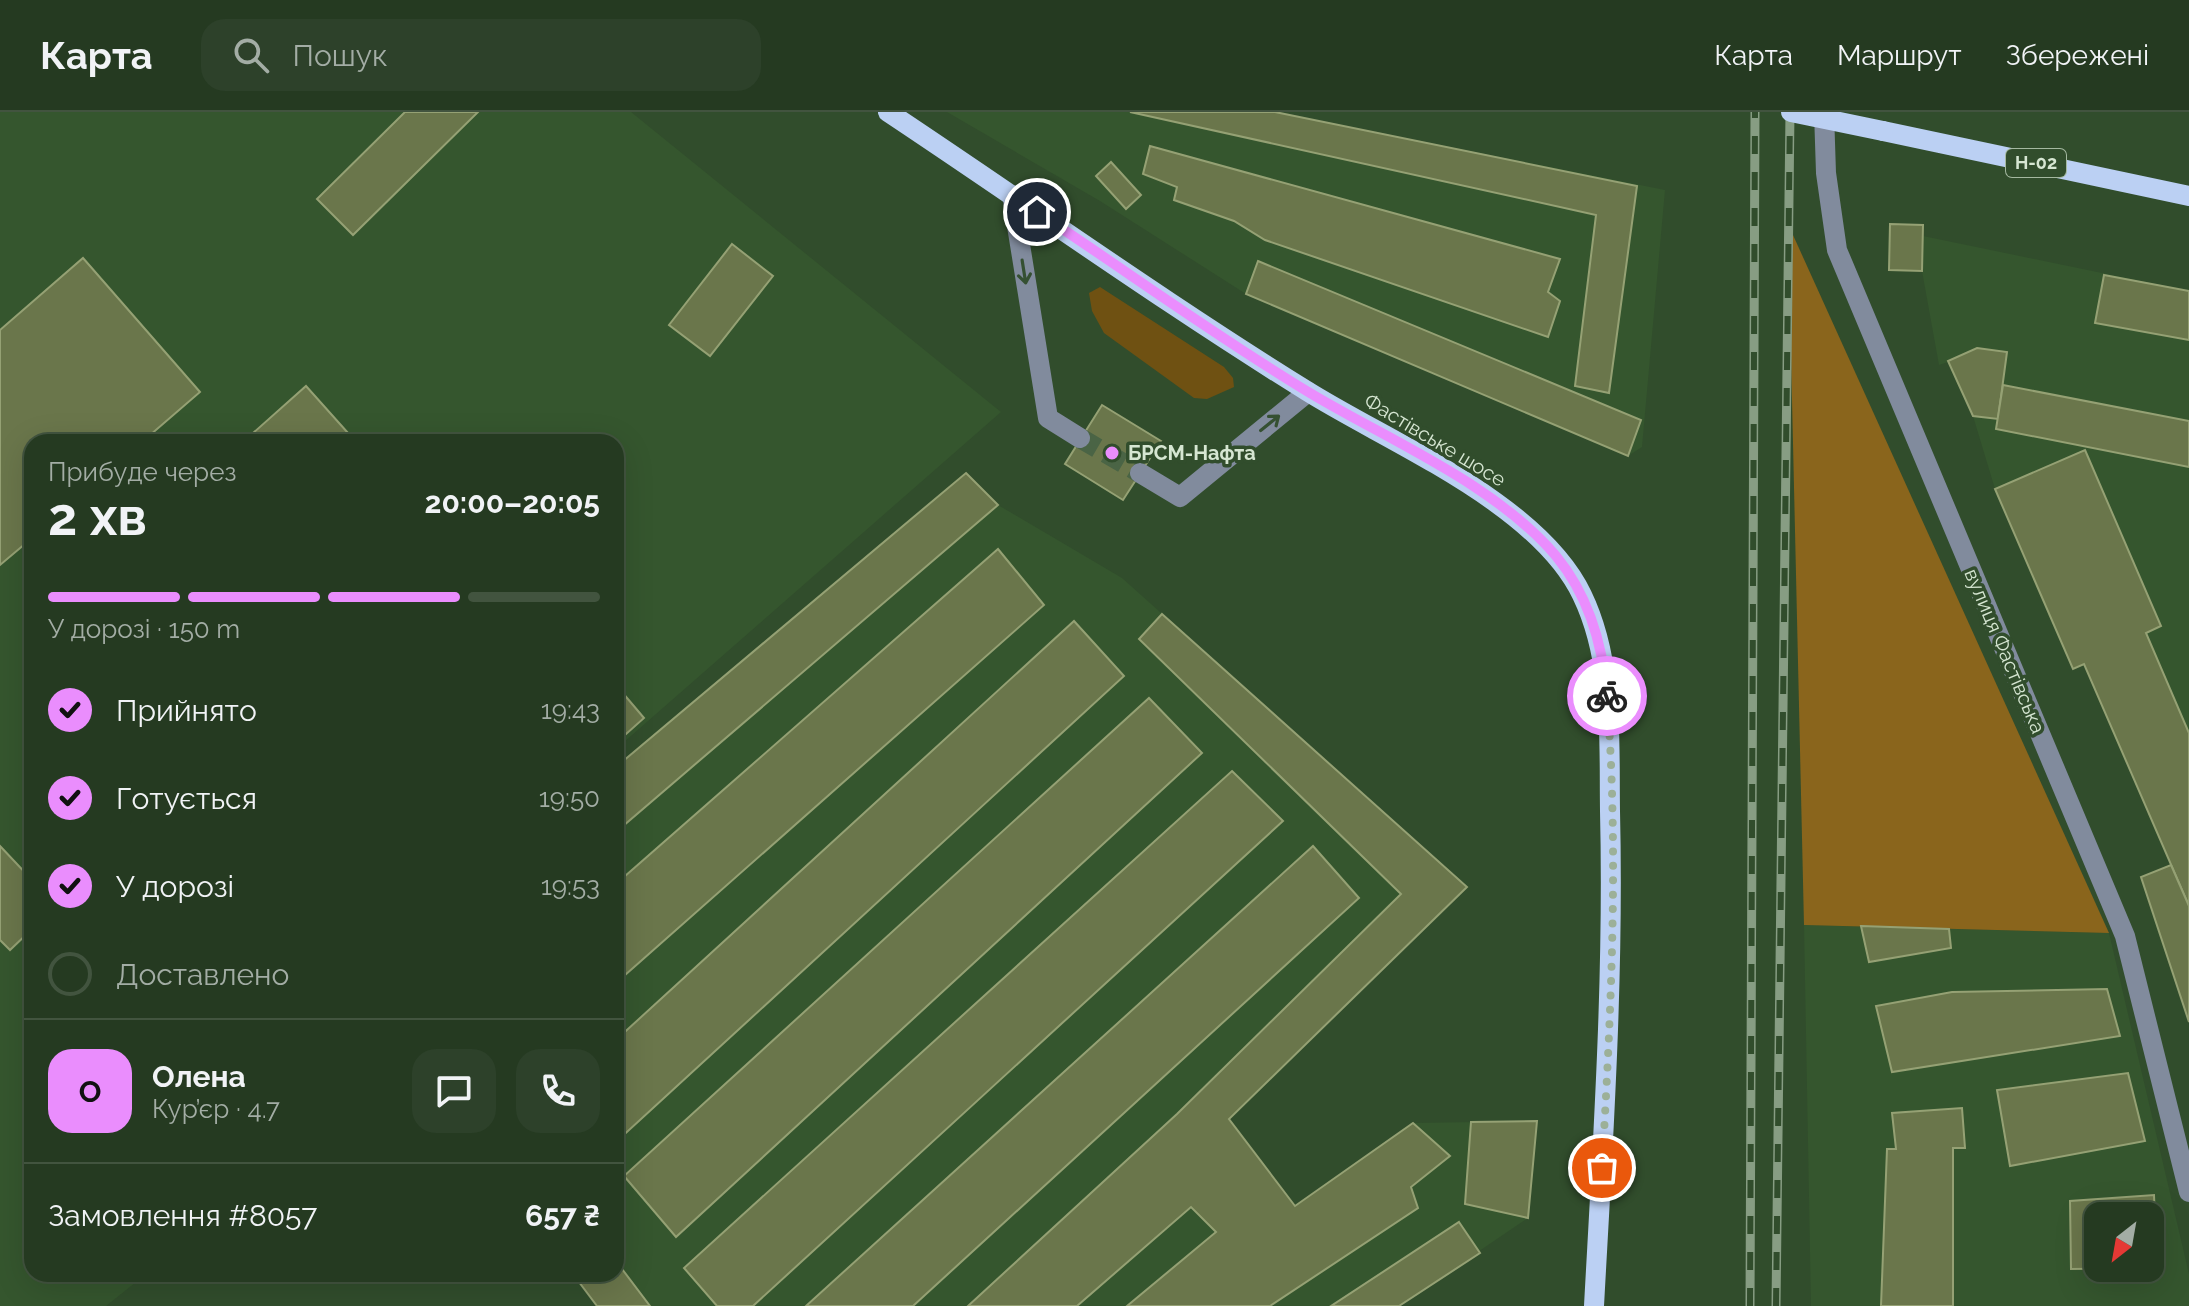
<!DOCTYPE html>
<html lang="uk">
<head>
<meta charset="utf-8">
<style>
	:root { --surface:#253a21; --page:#2d412a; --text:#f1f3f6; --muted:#a3ada5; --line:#42543f; --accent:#ea8dfd }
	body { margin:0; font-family:Raleway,sans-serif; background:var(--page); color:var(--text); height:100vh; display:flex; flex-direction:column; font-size:30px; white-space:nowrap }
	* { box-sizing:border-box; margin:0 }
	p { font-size:26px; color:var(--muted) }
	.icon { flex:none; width:44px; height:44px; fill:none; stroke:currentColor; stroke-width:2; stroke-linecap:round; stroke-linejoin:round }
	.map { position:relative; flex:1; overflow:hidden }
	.panel { position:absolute; left:24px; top:322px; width:600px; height:848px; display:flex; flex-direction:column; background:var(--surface); border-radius:24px; box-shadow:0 8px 32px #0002,0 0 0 2px var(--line) }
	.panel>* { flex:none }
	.needle { width:52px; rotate:211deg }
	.controls { position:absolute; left:2084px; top:1090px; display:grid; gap:16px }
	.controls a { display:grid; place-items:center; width:80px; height:80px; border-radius:16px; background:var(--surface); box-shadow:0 8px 32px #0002,0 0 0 2px var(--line); font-size:40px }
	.pin { position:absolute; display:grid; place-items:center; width:68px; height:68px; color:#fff; margin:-34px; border:4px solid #fff; border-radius:50%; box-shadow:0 2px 8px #0007 }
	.courier { position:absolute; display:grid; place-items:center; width:80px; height:80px; margin:-40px; border:6px solid #ea8dfd; border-radius:50%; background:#fff; color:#222; box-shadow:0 2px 10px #0007 }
	.summary em { font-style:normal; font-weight:700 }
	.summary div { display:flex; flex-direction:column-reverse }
	.summary { display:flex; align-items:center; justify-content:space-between; height:136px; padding:0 24px }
	h1 { font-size:52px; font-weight:700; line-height:60px }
	.bar { display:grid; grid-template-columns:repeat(4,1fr); gap:12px 8px; align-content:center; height:96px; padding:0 24px }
	.bar i { height:10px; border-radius:6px; background:var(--line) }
	.bar .on { background:var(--accent) }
	.bar p { grid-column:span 4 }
	.line { display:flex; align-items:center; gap:20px; padding:0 24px; border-top:2px solid var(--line) }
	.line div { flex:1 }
	.round { display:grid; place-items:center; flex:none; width:84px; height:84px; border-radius:24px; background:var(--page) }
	ol { padding:0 24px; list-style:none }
	li { display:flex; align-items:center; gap:24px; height:88px }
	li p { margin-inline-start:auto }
	li .icon { padding:8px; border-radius:50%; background:var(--accent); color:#111; stroke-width:4 }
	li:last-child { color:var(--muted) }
	li i { width:44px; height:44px; border:4px solid var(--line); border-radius:50% }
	header { display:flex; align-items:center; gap:48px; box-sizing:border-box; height:112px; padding:0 40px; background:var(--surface); border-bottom:2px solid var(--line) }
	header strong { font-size:38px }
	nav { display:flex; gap:44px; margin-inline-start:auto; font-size:28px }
	.search { width:560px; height:72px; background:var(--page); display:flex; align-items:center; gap:20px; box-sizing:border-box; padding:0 28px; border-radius:24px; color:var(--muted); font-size:30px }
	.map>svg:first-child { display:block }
	.built { fill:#35562e; fill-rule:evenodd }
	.green { fill:#6f5112 }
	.forest { fill:#8a651c }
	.building { fill:#6a764b; stroke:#95a174; stroke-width:2; fill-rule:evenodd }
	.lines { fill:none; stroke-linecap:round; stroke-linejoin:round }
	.minor-tunnel { stroke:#4a6445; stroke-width:20; stroke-dasharray:20 10; stroke-linecap:butt }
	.minor { stroke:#818b9d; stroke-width:20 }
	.major { stroke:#bbd0f3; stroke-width:20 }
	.rail-casing { stroke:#879d83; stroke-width:9 }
	.rail { stroke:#314d2c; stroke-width:6; stroke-dasharray:18; stroke-linecap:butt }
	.major-bridge { stroke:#bbd0f3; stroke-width:20 }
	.oneway { stroke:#355032 }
	.done { stroke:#9cb098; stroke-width:8; stroke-dasharray:0 14.4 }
	.route { stroke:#ea8dfd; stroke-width:10 }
	.poi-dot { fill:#ea8dfd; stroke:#314d2c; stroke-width:3 }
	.labels { text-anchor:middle; stroke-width:7; stroke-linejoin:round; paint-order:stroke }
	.shield { fill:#314d2c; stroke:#a4b8a0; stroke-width:2 }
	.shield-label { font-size:18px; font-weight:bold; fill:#d6e6d2 }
	.street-label { font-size:20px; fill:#d6e6d2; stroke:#314d2c }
	.poi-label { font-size:20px; font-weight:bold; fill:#d6e6d2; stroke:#314d2c; text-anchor:start }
</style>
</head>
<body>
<header>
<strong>Карта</strong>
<div class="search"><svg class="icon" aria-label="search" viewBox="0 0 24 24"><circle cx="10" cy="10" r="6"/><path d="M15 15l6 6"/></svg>Пошук</div>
<nav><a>Карта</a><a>Маршрут</a><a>Збережені</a></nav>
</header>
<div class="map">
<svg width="2189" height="1194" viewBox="0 0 2189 1194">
	<rect width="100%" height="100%" fill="#314d2c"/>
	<g class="built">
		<path d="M0 0H631L1001 300 616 637V330H32V1162H146L106 1194H0Z"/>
		<path d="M947 0H1275L1665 78 1642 335 1628 344 1246 182 1100 89Z"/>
		<path d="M1890 112 1923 113V124L2189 179V910L2141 765 2171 752 2085 553 2073 557 1995 377 1973 304 1948 250 1939 253 1922 159 1889 158Z"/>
		<path d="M966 361 998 393 1122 466 1467 775 1229 1006 1295 1094 1413 1011 1537 1009 1528 1106 1398 1194H597L573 1162H616V655Z"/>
		<path d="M1804 813 2109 821 2189 1162V1194H1811ZM2098 1104H2150V1156H2098Z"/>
	</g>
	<path class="green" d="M1100 175 1224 255 1233 266 1234 275 1207 287 1194 286 1104 221 1092 199 1089 181Z"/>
	<path class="forest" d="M1788 112 2109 821 1804 813Z"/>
	<g class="building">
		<path d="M405 0H478L353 123 317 87Z"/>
		<path d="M1130 0H1275L1637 74 1609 281 1575 274 1596 103Z"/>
		<path d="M1150 34 1560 147 1548 180 1560 189 1548 225 1265 128 1234 109 1174 88 1177 75 1143 62Z"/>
		<path d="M1111 50 1141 83 1126 97 1096 64Z"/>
		<path d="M1890 112 1923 113 1922 159 1889 158Z"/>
		<path d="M732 132 773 164 710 244 669 213Z"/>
		<path d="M83 146 200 280 142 330H32V426L0 453V218Z"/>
		<path d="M1258 149 1641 308 1628 344 1246 182Z"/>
		<path d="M2104 163 2189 179V228L2095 211Z"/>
		<path d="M1977 236 2007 240 1998 307 1973 304 1948 249Z"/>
		<path d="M2003 273 2189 309V355L1996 317Z"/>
		<path d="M306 274 348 321 338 330H243Z"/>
		<path d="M1102 293 1161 329 1123 388 1065 352Z"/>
		<path d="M2085 338 2161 514 2146 521 2189 621V794L2084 552 2073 557 1995 377Z"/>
		<path d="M966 361 998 393 616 720V655Z"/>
		<path d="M998 437 1044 493 616 871V772Z"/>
		<path d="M1162 502 1467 775 1229 1007 1295 1094 1413 1011 1450 1044 1411 1075 1418 1096 1270 1194H1127L1216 1120 1191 1095 1077 1194H968L1177 1002 1401 782 1139 527Z"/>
		<path d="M1074 509 1124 564 616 1030V928Z"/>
		<path d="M616 573 644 606 616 631Z"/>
		<path d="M1149 586 1202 641 676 1125 624 1064Z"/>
		<path d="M1232 659 1283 709 753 1194H717L684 1156Z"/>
		<path d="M0 734 32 768V817L10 838 0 828Z"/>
		<path d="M1313 734 1359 786 913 1194H806Z"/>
		<path d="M2171 753 2189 794V910L2141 765Z"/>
		<path d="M1861 814 1949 817 1951 836 1869 850Z"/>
		<path d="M2107 877 2120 924 1892 960 1876 894 1952 880Z"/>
		<path d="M2128 961 2145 1029 2010 1054 1997 978Z"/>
		<path d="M1962 996 1965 1036H1953V1194H1881L1887 1037H1896L1892 1001Z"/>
		<path d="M1537 1009 1528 1106 1465 1092 1471 1010Z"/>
		<path d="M2154 1083 2157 1156 2071 1157 2070 1089ZM2098 1104H2150V1156H2098Z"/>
		<path d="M1459 1110 1480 1141 1399 1194H1331Z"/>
		<path d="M616 1149 650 1194H597L573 1162H616Z"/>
	</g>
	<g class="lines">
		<path class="minor-tunnel" d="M1080 326 1140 361"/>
		<g class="minor">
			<path d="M1824 0 1826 61 1837 138 2125 824 2189 1080"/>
			<path d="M1012 83 1048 306 1080 326"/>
			<path d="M1140 361 1180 385 1308 280"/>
		</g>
		<g class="major">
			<path d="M888 0C1028 93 1165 191 1307 279 1390 331 1538 391 1582 483 1614 549 1609 627 1610 699 1614 864 1603 1029 1594 1194"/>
			<path d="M1883 19 2189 84"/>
		</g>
		<g class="rail-casing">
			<g id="rail">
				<path d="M1750 1194 1755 0"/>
				<path d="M1776 1194 1790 0"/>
			</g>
		</g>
		<use href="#rail" class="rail"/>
		<path class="major-bridge" d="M1791 0 1883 19"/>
	</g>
	<defs><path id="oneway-shaft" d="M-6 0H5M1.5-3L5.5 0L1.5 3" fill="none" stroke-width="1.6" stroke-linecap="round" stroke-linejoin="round" transform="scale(2)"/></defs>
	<g class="oneway">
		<use href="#oneway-shaft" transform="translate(1024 160) rotate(81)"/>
		<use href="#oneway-shaft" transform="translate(1270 311) rotate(-39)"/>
	</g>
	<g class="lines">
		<path class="done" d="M1602 1056C1611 900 1619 741 1607 584"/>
		<path class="route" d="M1037 100C1128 160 1217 225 1310 281 1390 329 1495 372 1556 444 1589 484 1603 535 1607 584"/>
	</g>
	<circle class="poi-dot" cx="1112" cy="341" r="8"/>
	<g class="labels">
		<rect class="shield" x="2006" y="37" width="60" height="28" rx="6"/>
		<g class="shield-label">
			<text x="2036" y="57">Н-02</text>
		</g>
		<g class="street-label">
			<text transform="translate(1435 328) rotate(31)" y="7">Фастівське шосе</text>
			<text transform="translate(2005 539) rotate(67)" y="7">вулиця Фастівська</text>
		</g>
		<g class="poi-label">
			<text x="1128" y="348">БРСМ-Нафта</text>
		</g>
	</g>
</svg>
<div class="controls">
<a><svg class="needle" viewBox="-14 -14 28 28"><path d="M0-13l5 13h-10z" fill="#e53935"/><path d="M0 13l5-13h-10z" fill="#a3ada5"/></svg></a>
</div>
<div class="pin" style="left:1602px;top:1056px;background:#ea580c"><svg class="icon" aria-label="bag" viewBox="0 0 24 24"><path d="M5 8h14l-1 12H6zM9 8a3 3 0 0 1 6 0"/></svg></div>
<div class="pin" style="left:1037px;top:100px;background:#1f2937"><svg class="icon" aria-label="home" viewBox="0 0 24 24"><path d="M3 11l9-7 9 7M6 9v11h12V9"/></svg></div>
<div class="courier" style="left:1607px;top:584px"><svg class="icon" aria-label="bike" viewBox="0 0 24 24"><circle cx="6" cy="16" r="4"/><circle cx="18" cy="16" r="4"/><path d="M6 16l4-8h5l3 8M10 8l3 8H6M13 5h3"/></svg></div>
<section class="panel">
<div class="summary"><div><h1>2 хв</h1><p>Прибуде через</p></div><em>20:00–20:05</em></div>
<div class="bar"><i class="on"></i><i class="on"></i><i class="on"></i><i></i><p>У дорозі · 150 m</p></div>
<ol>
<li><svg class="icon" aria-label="check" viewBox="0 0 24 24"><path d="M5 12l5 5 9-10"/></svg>Прийнято<p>19:43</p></li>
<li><svg class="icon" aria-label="check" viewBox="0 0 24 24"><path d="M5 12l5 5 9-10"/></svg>Готується<p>19:50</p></li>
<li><svg class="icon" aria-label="check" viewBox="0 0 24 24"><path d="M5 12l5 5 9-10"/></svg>У дорозі<p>19:53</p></li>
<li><i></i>Доставлено</li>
</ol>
<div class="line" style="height:144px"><b class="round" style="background:var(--accent);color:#111">О</b><div><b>Олена</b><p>Кур’єр · 4.7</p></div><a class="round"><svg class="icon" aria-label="chat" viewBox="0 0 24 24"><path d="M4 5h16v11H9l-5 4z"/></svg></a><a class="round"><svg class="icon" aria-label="phone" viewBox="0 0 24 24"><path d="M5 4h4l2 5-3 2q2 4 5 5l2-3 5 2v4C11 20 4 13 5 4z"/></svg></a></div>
<div class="line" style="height:104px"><div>Замовлення #8057</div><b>657 ₴</b></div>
</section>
</div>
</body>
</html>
